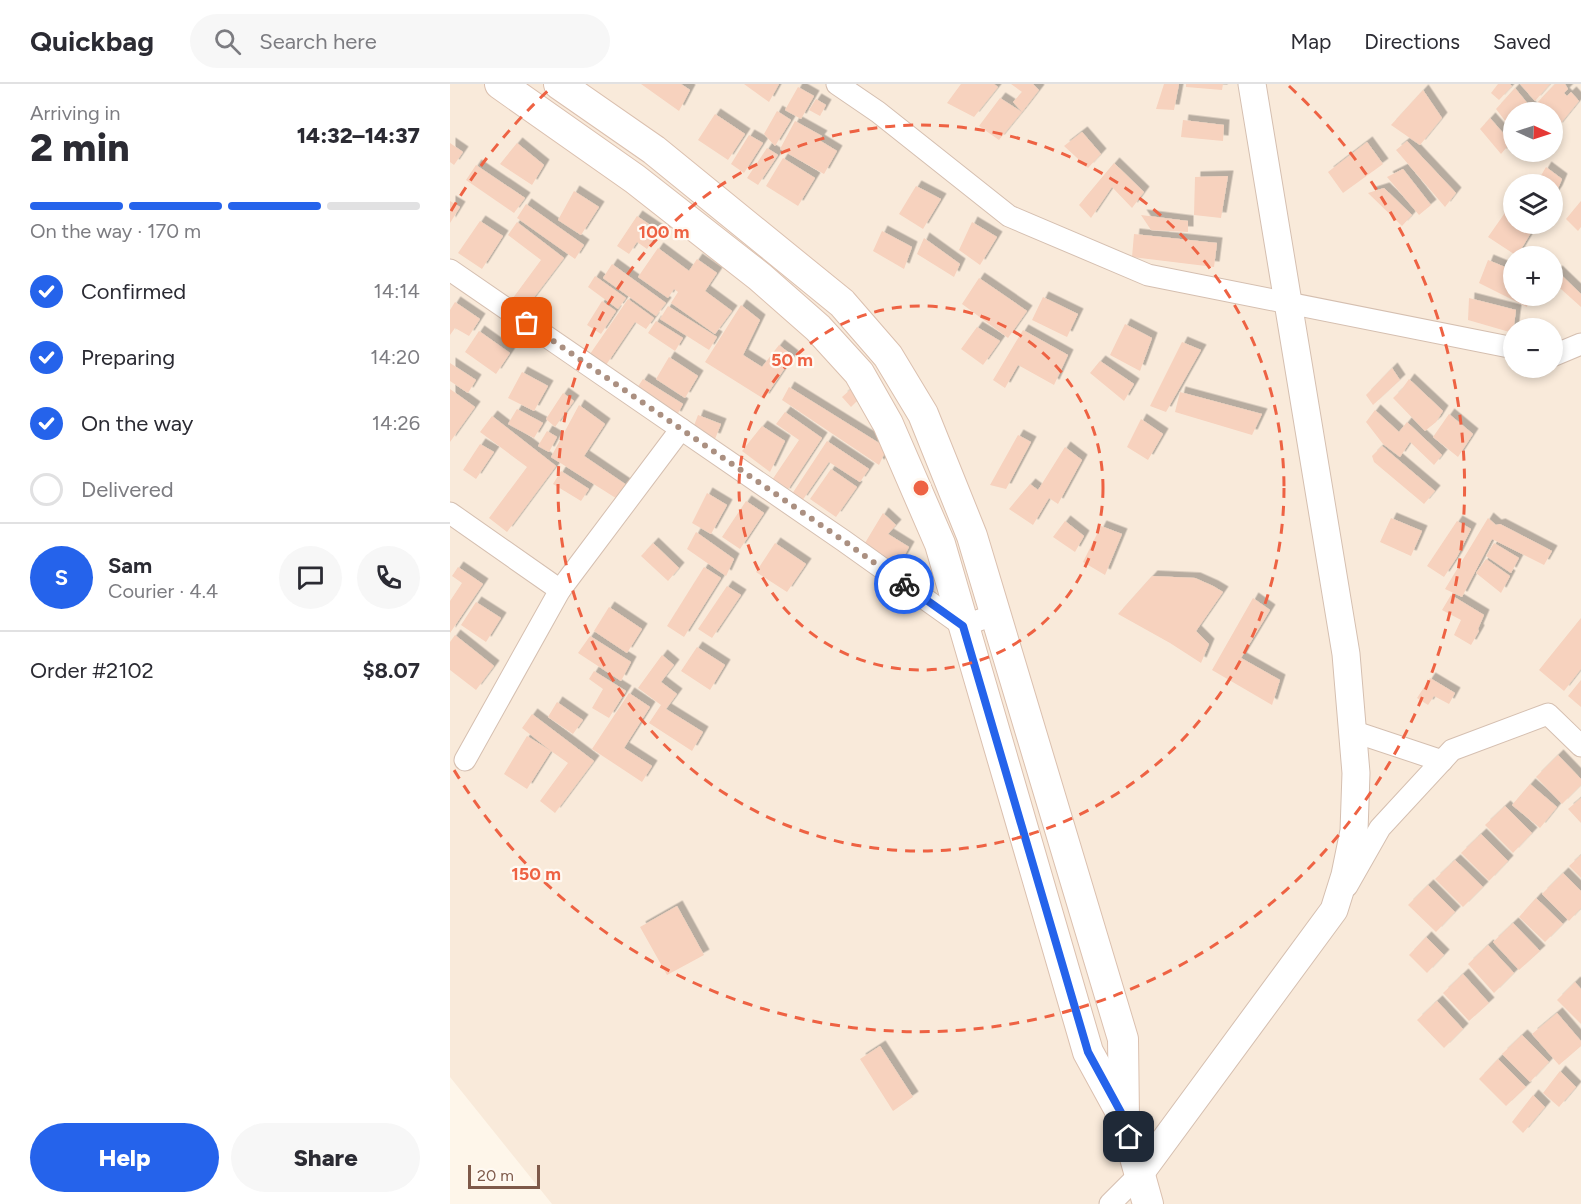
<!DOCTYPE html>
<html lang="en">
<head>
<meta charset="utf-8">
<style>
	:root { --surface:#fff; --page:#f7f7f7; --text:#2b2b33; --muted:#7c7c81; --line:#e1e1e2; --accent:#2563eb }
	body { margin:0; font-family:Figtree,sans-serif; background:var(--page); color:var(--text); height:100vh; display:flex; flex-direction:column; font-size:22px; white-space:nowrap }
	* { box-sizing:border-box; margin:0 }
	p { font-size:20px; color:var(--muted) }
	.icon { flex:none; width:33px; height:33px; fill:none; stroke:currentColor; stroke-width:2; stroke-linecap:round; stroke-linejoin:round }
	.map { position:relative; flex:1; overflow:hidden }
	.drawer { display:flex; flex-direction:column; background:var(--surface); width:450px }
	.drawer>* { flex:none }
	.needle { width:39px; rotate:93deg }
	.tools { position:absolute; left:1053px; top:18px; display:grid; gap:12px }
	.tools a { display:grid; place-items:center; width:60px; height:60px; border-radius:50%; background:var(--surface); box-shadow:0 3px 9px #0003; font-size:30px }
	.scale { position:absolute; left:18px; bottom:15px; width:72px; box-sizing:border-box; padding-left:6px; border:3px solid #7e5949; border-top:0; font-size:16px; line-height:21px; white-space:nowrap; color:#7e5949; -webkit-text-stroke:4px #fff9f2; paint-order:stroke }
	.pin { position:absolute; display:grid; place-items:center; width:51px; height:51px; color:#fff; margin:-26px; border-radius:12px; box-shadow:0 3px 9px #0006 }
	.courier { position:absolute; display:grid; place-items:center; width:60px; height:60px; margin:-30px; border:4px solid #2563eb; border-radius:50%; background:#fff; color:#222; box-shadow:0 2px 8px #0007 }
	.head em { font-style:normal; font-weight:800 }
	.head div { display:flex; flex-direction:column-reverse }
	.head { display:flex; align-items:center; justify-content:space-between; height:102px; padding:0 30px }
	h1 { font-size:39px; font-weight:800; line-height:45px }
	.bar { display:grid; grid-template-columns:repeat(4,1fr); gap:9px 6px; align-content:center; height:72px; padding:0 30px }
	.bar i { height:8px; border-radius:4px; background:var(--line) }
	.bar .on { background:var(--accent) }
	.bar p { grid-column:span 4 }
	.line { display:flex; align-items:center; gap:15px; padding:0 30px; border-top:2px solid var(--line) }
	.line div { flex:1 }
	.round { display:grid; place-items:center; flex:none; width:63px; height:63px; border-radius:32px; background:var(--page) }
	ol { padding:0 30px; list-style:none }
	li { display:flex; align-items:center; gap:18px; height:66px }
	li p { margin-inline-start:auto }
	li .icon { padding:6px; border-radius:50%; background:var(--accent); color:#fff; stroke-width:4 }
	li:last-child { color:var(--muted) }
	li i { width:33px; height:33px; border:3px solid var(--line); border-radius:50% }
	.primary-button { display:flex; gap:12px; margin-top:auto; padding:12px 30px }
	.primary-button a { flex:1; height:69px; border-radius:36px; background:var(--accent); color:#fff; font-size:24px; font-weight:800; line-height:69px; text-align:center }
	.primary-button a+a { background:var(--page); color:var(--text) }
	header { display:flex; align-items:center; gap:36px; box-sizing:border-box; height:84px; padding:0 30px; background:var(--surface); border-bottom:2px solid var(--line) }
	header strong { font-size:28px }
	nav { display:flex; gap:33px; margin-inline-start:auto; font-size:21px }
	.search { width:420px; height:54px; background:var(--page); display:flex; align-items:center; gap:15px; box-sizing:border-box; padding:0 21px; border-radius:33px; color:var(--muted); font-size:22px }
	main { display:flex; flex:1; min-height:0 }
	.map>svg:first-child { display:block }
	.residential { fill:#f9eada; fill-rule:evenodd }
	.building { fill:#f7d2be; filter:url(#shadow) }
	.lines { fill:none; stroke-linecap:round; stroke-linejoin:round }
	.minor-casing { stroke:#d5bfb0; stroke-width:23 }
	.tertiary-casing { stroke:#d5bfb0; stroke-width:29 }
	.secondary-casing { stroke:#dbc0af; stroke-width:32 }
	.minor { stroke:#fff; stroke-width:21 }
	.tertiary { stroke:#fff; stroke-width:27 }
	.secondary { stroke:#fff; stroke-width:30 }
	.done { stroke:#ab9081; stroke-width:6; stroke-dasharray:0 10.8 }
	.route { stroke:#2563eb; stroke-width:8 }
	.ring { fill:none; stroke:#ee6243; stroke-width:3; stroke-dasharray:10 8 }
	.centre { fill:#ee6243; stroke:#fff9f2; stroke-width:3 }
	.ring-label { font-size:18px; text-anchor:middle; font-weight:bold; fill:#ee6243; stroke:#fff9f2; stroke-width:4.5; stroke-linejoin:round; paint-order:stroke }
</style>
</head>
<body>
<header>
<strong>Quickbag</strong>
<div class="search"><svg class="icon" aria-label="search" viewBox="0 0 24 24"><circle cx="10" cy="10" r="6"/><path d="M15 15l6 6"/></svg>Search here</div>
<nav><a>Map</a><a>Directions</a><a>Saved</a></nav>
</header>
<main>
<section class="drawer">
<div class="head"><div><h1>2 min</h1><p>Arriving in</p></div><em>14:32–14:37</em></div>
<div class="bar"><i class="on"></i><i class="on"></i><i class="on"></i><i></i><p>On the way · 170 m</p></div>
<ol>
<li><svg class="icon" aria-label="check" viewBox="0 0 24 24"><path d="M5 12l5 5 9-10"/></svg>Confirmed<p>14:14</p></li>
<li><svg class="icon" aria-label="check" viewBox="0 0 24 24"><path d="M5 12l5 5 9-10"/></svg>Preparing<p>14:20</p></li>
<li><svg class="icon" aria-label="check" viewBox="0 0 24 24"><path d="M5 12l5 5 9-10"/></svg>On the way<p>14:26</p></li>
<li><i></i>Delivered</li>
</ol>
<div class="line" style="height:108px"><b class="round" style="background:var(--accent);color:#fff">S</b><div><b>Sam</b><p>Courier · 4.4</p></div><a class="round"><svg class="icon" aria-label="chat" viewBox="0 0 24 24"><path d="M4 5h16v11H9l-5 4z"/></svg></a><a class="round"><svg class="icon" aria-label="phone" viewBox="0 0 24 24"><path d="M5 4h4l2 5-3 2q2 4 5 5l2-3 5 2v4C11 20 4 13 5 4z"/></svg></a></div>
<div class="line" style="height:78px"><div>Order #2102</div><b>$8.07</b></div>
<div class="primary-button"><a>Help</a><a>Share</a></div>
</section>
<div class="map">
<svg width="1131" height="1120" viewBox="0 0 1131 1120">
	<defs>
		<filter id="shadow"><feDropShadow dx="5.5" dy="-5.5" stdDeviation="0" flood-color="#0004"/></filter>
	</defs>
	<rect width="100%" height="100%" fill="#fef6ea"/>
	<path class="residential" d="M0 0H1131V1120H102L0 993ZM1064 28H1102V68H1064ZM1064 100H1102V140H1064ZM1064 172H1102V212H1064ZM1064 244H1102V284H1064Z"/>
	<g class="building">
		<path d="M191 0H231L240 6 229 27Z"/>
		<path d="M294 0H329L319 18Z"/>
		<path d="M511 0H544L548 3 524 33 497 19Z"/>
		<path d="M561 0H583L589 6 572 28 563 18 572 8Z"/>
		<path d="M714 0H729L724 26 706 25Z"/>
		<path d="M736 0H773L772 6 736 3Z"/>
		<path d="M1048 0H1060L1062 2 1049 16 1041 9Z"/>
		<path d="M1070 0H1100L1085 17Z"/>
		<path d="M1105 0H1115L1118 5 1114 9 1117 12 1121 8 1129 17 1107 44 1102 38V28H1094L1086 20Z"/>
		<path d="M348 3 364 12 351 35 335 26Z"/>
		<path d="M1065 4 1082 25 1079 28H1064V45L1062 46 1046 25Z"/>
		<path d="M973 6 992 34 970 61 941 41Z"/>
		<path d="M550 14 572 28 549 56 529 42Z"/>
		<path d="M366 15 376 21 370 32 359 26Z"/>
		<path d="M327 27 341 36 325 62 314 50Z"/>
		<path d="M265 30 295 50 278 76 248 56Z"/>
		<path d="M1040 34 1061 58 1051 70 1030 45Z"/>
		<path d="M733 36 774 41 773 57 731 53Z"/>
		<path d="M345 37 372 52 369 56 387 67 374 90 330 65Z"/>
		<path d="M632 48 651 70 638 84 614 62Z"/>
		<path d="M299 51 313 59 294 89 281 80Z"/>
		<path d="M957 57 1006 109 995 123 946 66Z"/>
		<path d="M917 58 933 80 893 109 878 88Z"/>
		<path d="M0 59 13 68 4 81 0 78Z"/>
		<path d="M67 59 94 81 82 101 50 80Z"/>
		<path d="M317 64 328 71 308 101 297 94Z"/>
		<path d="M333 74 365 94 348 122 316 102Z"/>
		<path d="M664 79 694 108 682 124 662 103 641 134 629 121Z"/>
		<path d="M26 81 75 114 64 129 16 96Z"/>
		<path d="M1096 83 1112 95 1107 107 1102 114V100H1086Z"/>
		<path d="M953 85 981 121 969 131 937 93Z"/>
		<path d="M778 92 771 134 744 131 745 93Z"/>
		<path d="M466 102 491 115 473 145 449 130Z"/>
		<path d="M934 104 962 131 952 142 918 109Z"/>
		<path d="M124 107 149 123 131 151 108 136Z"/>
		<path d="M0 117 10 123 0 139Z"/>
		<path d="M1131 117V143L1128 147 1116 135Z"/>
		<path d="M76 120 134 161 125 175 67 134Z"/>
		<path d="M1059 123 1064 126V140H1082L1085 142 1067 172 1038 153Z"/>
		<path d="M691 131 738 137V148L701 146Z"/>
		<path d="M187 132 209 147 197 165 187 158 179 170 167 162Z"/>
		<path d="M30 137 53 152 32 185 8 169Z"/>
		<path d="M67 138 114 174 73 228 60 218 91 176 58 151Z"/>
		<path d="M522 138 547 153 530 181 509 166Z"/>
		<path d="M432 147 462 163 454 185 423 167Z"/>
		<path d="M684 150 767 159 764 183 682 173Z"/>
		<path d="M474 154 510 180 504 193 467 170Z"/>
		<path d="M208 164 239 187 247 175 267 189 255 207 282 227 265 250 221 219 228 208 224 205 218 214 188 193Z"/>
		<path d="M1038 176 1055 183 1058 180 1064 183V212H1080L1077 223 1029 199Z"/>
		<path d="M162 180 216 219 206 232 153 194Z"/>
		<path d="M1107 187 1131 210V223L1102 197V192Z"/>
		<path d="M145 192 176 214 168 225 138 203Z"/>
		<path d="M529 194 577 227 558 254 512 220Z"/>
		<path d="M593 213 628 230 617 253 582 236Z"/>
		<path d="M1019 214 1066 226 1063 249 1018 236Z"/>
		<path d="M178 215 204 234 196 245 185 238 156 281 140 270Z"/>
		<path d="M152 217 166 227 151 250 137 241Z"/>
		<path d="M5 218 30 235 19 252 5 244 0 251V226Z"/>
		<path d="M291 221 310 236 293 271 312 283 329 261 343 272 314 315 255 278Z"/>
		<path d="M218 222 267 253 259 266 210 235Z"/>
		<path d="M206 237 233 254 225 267 198 249Z"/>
		<path d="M675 240 702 254 690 287 660 271Z"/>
		<path d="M527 243 550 257 533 281 511 265Z"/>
		<path d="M573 246 618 271 604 301 568 281 555 304 543 296Z"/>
		<path d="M29 247 60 269 46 290 15 268Z"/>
		<path d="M732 258 751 266 716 328 700 322Z"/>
		<path d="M219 273 248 292 235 314 206 295Z"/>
		<path d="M650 277 684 300 674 317 640 289Z"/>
		<path d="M0 279 26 296 18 309 0 297Z"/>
		<path d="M942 284 950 296 923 321 916 311Z"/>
		<path d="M72 288 98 302 84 327 58 314Z"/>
		<path d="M193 295 233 320 226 333 185 307Z"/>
		<path d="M959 295 993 327 986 338 975 347 943 314 952 305Z"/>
		<path d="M339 303 437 364 429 381 332 316Z"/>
		<path d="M0 305 25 323 0 358Z"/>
		<path d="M401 305 410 314 401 323 392 313Z"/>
		<path d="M730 308 812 330 802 351 725 328Z"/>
		<path d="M113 309 124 317 105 343 96 335Z"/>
		<path d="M129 321 155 340 134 372 181 404 172 418 101 373Z"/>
		<path d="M67 325 93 339 84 354 58 340Z"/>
		<path d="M925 326 949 348 957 338 992 371 984 381 960 358 950 373 933 360 916 338Z"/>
		<path d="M335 328 372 354 335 410 320 399 349 356 326 340Z"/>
		<path d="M999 330 1023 350 1008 373 983 353Z"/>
		<path d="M248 331 271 340 265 355 242 347Z"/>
		<path d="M42 332 106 382 57 448 39 434 77 383 30 348Z"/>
		<path d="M691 335 713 350 698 376 677 363Z"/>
		<path d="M312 342 335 357 320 388 292 367Z"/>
		<path d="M97 347 107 353 99 368 88 362Z"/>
		<path d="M568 351 581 358 556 405 540 401Z"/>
		<path d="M377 357 419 385 410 398 379 378 352 417 342 410Z"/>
		<path d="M30 360 44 368 26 395 13 386Z"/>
		<path d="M932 362 985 407 974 420 924 378 922 372Z"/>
		<path d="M615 363 632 376 608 420 599 414 583 441 559 425 580 400 588 406Z"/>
		<path d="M381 385 407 403 386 433 360 415Z"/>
		<path d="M111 387 139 405 131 417 103 400Z"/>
		<path d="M257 409 277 421 261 450 242 439Z"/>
		<path d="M296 417 314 429 290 465 272 453Z"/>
		<path d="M433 429 446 441 438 450 459 463 448 483 412 464Z"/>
		<path d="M941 434 972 447 961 472 930 458Z"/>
		<path d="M1038 434 1046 441 1050 440 1102 467 1094 481 1042 455 1012 513 995 505Z"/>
		<path d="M615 437 634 452 625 468 603 453Z"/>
		<path d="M1007 437 1021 445 1007 473 994 493 977 482Z"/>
		<path d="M651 442 672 450 655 491 633 478Z"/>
		<path d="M246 448 284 475 276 492 237 465Z"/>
		<path d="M203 459 229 484 218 497 191 472Z"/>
		<path d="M325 459 356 480 337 508 306 488Z"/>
		<path d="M1044 459 1069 474 1061 489 1036 472Z"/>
		<path d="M1036 475 1060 492 1051 509 1026 489Z"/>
		<path d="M8 483 33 500 0 549V517L12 499 2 492Z"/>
		<path d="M254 483 271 494 234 553 217 542Z"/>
		<path d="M702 492 745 494 763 502 773 508 746 547 759 560 751 579 720 559 668 530Z"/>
		<path d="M277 502 291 511 262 554 248 545Z"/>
		<path d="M1001 511 1034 531 1028 545 1029 547 1021 561 1004 551 1011 536 992 526Z"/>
		<path d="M803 514 820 526 791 574 830 596 822 621 762 586Z"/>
		<path d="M26 518 51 534 36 558 11 541Z"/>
		<path d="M159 523 192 545 177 569 144 547Z"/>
		<path d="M1131 534V585L1114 607 1089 586Z"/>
		<path d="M5 551 44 582 26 606 0 586V558Z"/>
		<path d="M140 552 181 578 171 597 128 569Z"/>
		<path d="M247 563 275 581 260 606 231 587Z"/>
		<path d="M212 571 224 581 211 598 227 610 216 625 253 648 242 667 199 639 211 621 188 604Z"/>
		<path d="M144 587 176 607 159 634 142 624 153 605 139 595Z"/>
		<path d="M980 594 1005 609 999 620 984 612 978 621 967 614Z"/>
		<path d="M1131 596V623L1118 612Z"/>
		<path d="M179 609 200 623 174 664 202 682 192 698 142 665Z"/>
		<path d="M107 618 133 636 123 650 98 633Z"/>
		<path d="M82 630 144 677 105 729 90 717 118 679 101 667 77 705 54 690 77 652 101 667 72 644Z"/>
		<path d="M1108 671 1131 695V701L1112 720 1086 693Z"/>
		<path d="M1080 700 1107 723 1090 744 1062 721Z"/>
		<path d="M1131 714V739L1118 725Z"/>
		<path d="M1055 722 1082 749 1063 769 1035 741Z"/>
		<path d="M1031 750 1058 777 1039 797 1011 769Z"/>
		<path d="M1131 771V794L1119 782Z"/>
		<path d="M1005 776 1033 803 1013 823 985 795Z"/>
		<path d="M1113 789 1131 807V824L1119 837 1092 810Z"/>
		<path d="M978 801 1005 828 986 848 958 821Z"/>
		<path d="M1086 814 1113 840 1095 858 1069 833Z"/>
		<path d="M227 822 254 871 217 891 190 843Z"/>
		<path d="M1063 839 1090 867 1069 886 1043 858Z"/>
		<path d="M976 853 994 871 977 889 959 871Z"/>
		<path d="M1038 861 1064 889 1044 909 1018 880Z"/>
		<path d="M1013 890 1039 919 1019 937 993 909Z"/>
		<path d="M1125 898 1131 905V940L1107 916Z"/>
		<path d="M987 917 1013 945 994 964 967 936Z"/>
		<path d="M1107 929 1131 957V962L1109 981 1082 950Z"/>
		<path d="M1072 951 1099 978 1080 998 1052 970Z"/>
		<path d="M430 962 463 1013 443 1027 410 975Z"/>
		<path d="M1048 975 1076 1003 1056 1022 1029 995Z"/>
		<path d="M1110 987 1126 1003 1109 1023 1093 1009Z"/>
		<path d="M1083 1011 1095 1023 1073 1049 1062 1038Z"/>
	</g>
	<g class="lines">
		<g class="minor-casing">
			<g id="minor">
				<path d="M387 0 428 28 559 132 698 191 1064 264"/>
				<path d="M0 186 394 457 513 542 546 530"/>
				<path d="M1102 272 1131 260"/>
				<path d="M0 429 110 506"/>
				<path d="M902 647 992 677"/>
				<path d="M15 676 110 506 231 345"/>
				<path d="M897 802 930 744 1002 666 1098 630 1131 662"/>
				<path d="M660 1120 689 1091"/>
			</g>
		</g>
		<g class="tertiary-casing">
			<path id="tertiary" d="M689 1091 884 826 895 791 904 747 906 689 896 570 802 0"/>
		</g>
		<g class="secondary-casing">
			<g id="secondary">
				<path d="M50 0 185 95 310 193 368 244 409 289 438 340 490 460 638 968 673 1032"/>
				<path d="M109 0 204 66 392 219 438 272 473 330 522 452 673 955 674 1034 698 1120"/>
			</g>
		</g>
		<use href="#minor" class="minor"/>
		<use href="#tertiary" class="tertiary"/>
		<use href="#secondary" class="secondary"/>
	</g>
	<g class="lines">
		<path class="done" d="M77 239 394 457 454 500"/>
		<path class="route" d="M454 500 513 542 638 968 674 1034 679 1053"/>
	</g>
	<g class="ring">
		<circle cx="471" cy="404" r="182"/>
		<circle cx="471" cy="404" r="363"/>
		<path d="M1 127A545 545 0 0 1 103 2M839 2A545 545 0 1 1 1 681"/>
	</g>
	<circle cx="471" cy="404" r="9" class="centre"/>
	<g class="ring-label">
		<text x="214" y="154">100 m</text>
		<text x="342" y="282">50 m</text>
		<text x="86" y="796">150 m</text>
	</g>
</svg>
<div class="tools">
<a><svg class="needle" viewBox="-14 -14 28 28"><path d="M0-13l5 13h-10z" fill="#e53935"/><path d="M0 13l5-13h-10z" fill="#7c7c81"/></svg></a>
<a><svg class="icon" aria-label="layers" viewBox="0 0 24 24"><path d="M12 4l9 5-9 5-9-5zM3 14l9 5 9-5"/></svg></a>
<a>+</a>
<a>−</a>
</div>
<div class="scale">20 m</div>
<div class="pin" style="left:77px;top:239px;background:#ea580c"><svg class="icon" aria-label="bag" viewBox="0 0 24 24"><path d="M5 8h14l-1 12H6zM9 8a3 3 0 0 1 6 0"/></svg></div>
<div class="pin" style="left:679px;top:1053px;background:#1f2937"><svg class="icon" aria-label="home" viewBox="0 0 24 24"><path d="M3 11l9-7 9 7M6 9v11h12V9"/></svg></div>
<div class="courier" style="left:454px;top:500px"><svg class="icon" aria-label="bike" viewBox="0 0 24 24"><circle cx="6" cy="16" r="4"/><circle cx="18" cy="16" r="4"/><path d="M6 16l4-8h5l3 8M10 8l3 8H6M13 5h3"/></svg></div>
</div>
</main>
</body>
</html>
